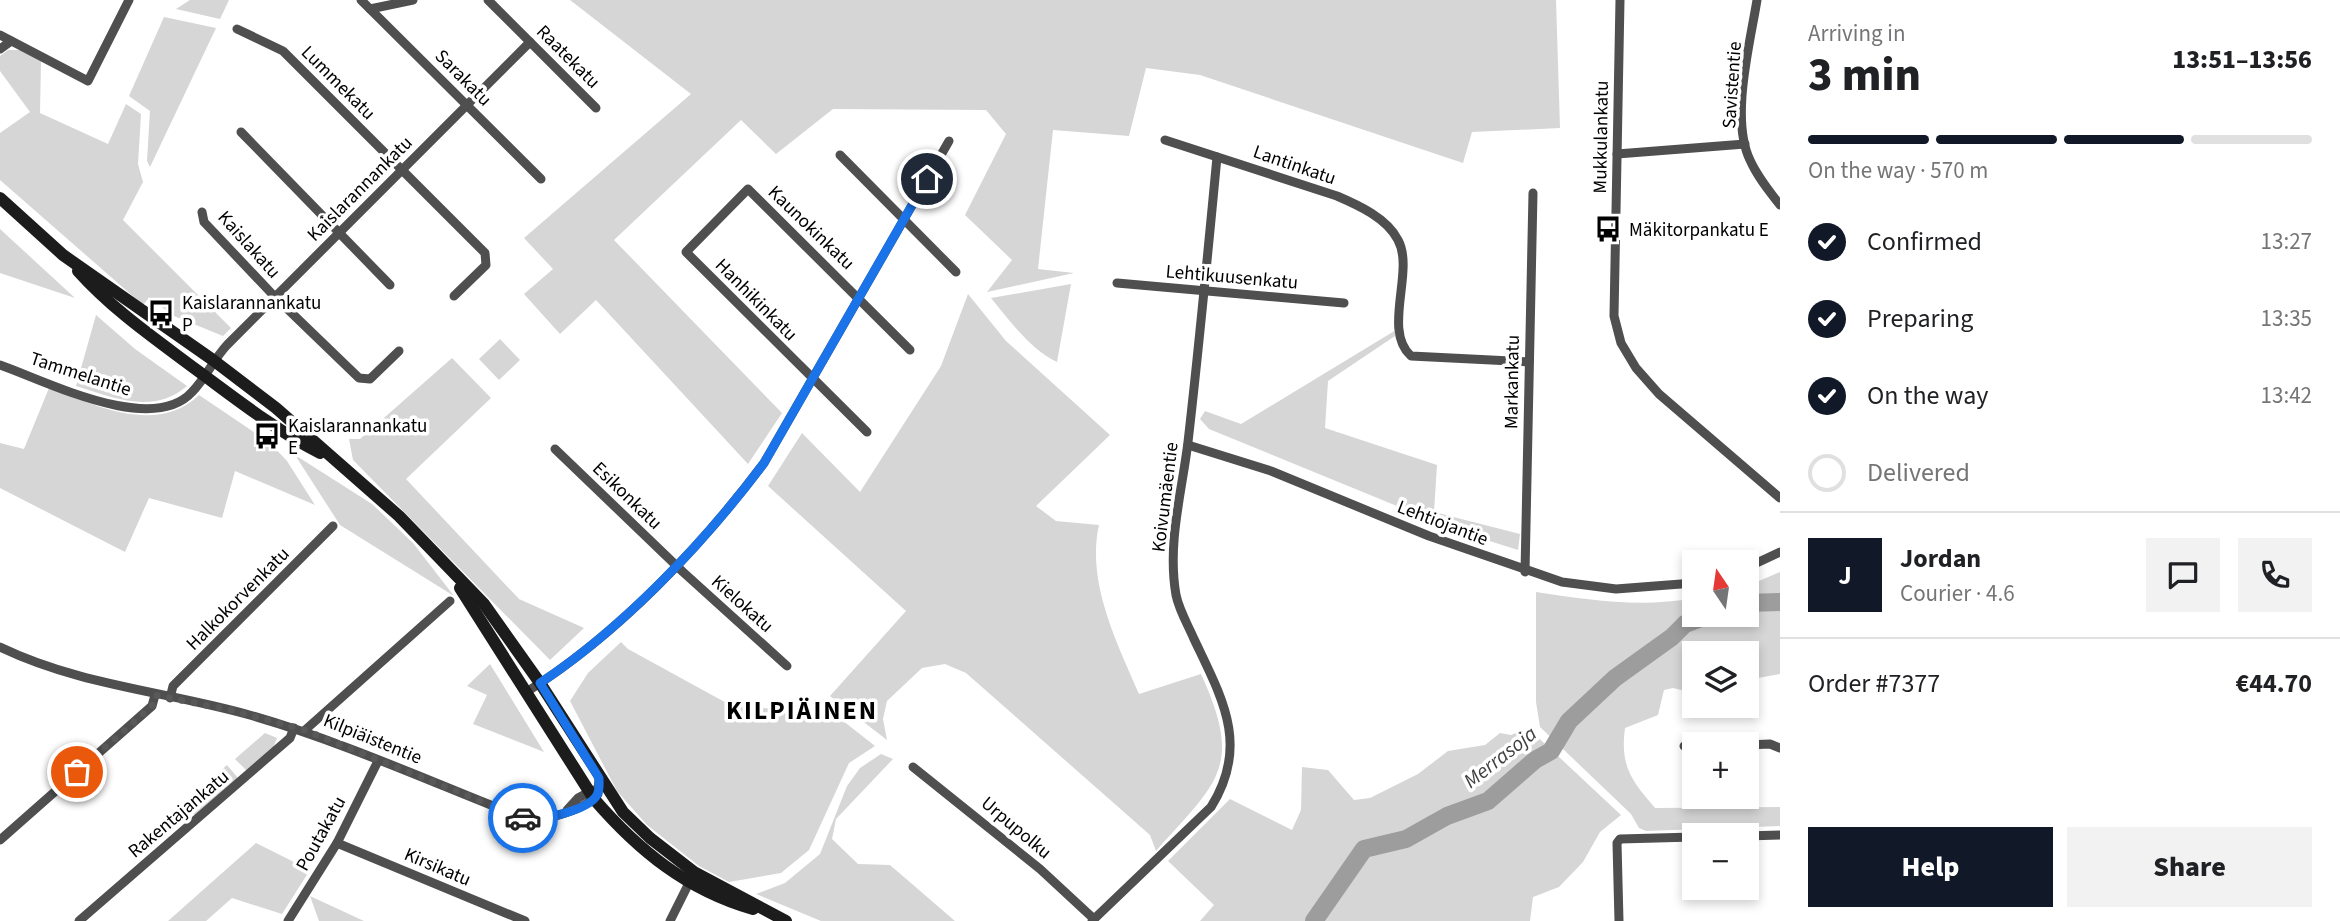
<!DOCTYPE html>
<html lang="en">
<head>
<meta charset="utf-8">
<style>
	:root { --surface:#fff; --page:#f2f2f2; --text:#202124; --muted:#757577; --line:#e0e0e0; --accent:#111827 }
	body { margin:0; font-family:"Source Sans 3",sans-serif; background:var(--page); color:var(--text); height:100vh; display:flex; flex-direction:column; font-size:26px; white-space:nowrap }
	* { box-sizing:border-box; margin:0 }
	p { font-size:23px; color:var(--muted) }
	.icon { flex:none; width:38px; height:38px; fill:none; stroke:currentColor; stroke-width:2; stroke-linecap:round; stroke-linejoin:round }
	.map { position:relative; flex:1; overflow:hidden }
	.panel { display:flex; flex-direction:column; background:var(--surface); width:560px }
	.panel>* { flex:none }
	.needle { width:46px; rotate:347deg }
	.buttons { position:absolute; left:1682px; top:550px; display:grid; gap:14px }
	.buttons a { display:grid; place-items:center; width:77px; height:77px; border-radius:0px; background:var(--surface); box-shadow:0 4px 10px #0003; font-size:35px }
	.pin { position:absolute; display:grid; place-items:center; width:60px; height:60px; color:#fff; margin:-30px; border:4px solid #fff; border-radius:50%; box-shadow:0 2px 7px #0007 }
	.courier { position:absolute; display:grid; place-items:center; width:70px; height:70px; margin:-35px; border:5px solid #1a73e8; border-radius:50%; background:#fff; color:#222; box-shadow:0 2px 9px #0007 }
	.summary em { font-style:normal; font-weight:800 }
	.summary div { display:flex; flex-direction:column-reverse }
	.summary { display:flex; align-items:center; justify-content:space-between; height:119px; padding:0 28px }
	h1 { font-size:46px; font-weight:800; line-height:52px }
	.bar { display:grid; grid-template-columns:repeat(4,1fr); gap:10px 7px; align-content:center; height:84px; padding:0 28px }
	.bar i { height:9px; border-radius:5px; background:var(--line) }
	.bar .selected { background:var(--accent) }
	.bar p { grid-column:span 4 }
	.line { display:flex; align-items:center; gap:18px; padding:0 28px; border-top:2px solid var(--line) }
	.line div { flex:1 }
	.round { display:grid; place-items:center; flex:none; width:74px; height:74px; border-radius:0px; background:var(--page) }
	ol { padding:0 28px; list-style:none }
	li { display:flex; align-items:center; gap:21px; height:77px }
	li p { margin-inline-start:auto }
	li .icon { padding:7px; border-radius:50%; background:var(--accent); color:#fff; stroke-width:4 }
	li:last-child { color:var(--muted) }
	li i { width:38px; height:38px; border:4px solid var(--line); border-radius:50% }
	.primary-button { display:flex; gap:14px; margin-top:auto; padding:14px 28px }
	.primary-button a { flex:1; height:80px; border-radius:0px; background:var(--accent); color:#fff; font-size:28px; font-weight:800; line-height:80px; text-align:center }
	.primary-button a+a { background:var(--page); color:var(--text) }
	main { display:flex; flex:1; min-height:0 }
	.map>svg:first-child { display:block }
	.green { fill:#d6d6d6 }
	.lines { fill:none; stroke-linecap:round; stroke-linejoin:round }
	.river { stroke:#9d9d9d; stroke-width:18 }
	.street { stroke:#4f4f4f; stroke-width:9 }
	.secondary { stroke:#1c1c1c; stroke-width:12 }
	.done { stroke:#595959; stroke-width:7; stroke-dasharray:0 12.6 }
	.route { stroke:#1a73e8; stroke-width:9 }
	.labels { text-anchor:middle; stroke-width:7; stroke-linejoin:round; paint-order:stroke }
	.street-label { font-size:19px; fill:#000; stroke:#fff }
	.poi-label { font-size:19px; fill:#000; stroke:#fff; text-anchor:start }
	.water-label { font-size:21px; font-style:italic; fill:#3e3e3e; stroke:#fff }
	.district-label { font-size:26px; font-weight:bold; letter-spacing:2px; fill:#000; stroke:#fff }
</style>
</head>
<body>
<main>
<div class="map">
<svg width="1780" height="921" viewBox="0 0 1780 921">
	<rect width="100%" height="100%" fill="#fff"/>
	<g class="green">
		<path d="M190 0H229L220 19 176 9Z"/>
		<path d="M570 0H1556L1560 128 1472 132 1463 163 1200 75 1146 68 1129 136 1053 130 1038 269 1074 273 987 292 1012 260 965 215 1006 134 986 110 833 109 776 154 741 120 614 240 782 413 748 464 596 300 560 334 524 294 553 269 524 238 691 94Z"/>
		<path d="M164 17 216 28 150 167 147 161 150 111 129 96Z"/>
		<path d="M8 50H21L41 61 40 113 108 144 126 104 141 114 138 164 143 182 123 220 231 328 223 336 174 316 149 298 143 305 0 180V133L30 112 0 71V56Z"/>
		<path d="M0 229 75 298 0 273Z"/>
		<path d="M1071 284 1057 362C1030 349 1010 321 991 298Z"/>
		<path d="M968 294 1006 341 1110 435 1036 506 1056 521 1099 525C1086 582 1117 643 1139 694L1201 674C1244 768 1217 782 1156 851L1150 835 966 673 945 664 922 668 887 701 883 719 887 740 830 696 906 611 768 486 802 433 860 492 941 366Z"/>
		<path d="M96 315 135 349 187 386C153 415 115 398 76 386Z"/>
		<path d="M1396 330 1395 336 1328 381 1325 428 1437 465 1434 512 1520 534 1518 550 1458 531 1209 429 1200 419 1205 411 1241 424Z"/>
		<path d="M500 339 520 360 499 380 479 359Z"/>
		<path d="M452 358 491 398 406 479 519 599 584 628 550 660 353 460 349 439H360Z"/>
		<path d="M49 388C96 405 156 436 199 395L270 443 287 461 315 505 235 471 222 518 149 498 125 552 0 488V443L24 449Z"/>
		<path d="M295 455 372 504 413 543 454 596 340 525Z"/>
		<path d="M1780 572V674L1747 680 1746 653H1694V693L1673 688 1664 690 1658 715 1625 728C1620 766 1631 780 1655 808L1780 807V826L1646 831 1639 828 1631 814 1540 727 1536 702V592C1589 600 1641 608 1694 598V614H1746L1747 586Z"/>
		<path d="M621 642 628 649 732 706 808 711 819 702 875 746 849 763 809 850 781 873 729 882 699 866 647 825 617 791 570 701 588 673Z"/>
		<path d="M490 664 544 752 473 724 487 695 467 686Z"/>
		<path d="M1528 728 1621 815 1600 832 1583 862 1559 887 1533 897 1530 921H1200L1214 905 1168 861 1230 799 1292 830 1301 810 1302 767 1328 770 1354 800 1370 798 1418 774 1448 751 1485 745 1500 733 1511 735Z"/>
		<path d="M265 733 277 738 273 748 247 771 235 759Z"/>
		<path d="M881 754 893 759 836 819 832 839 858 864 890 865 955 921H821L756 894 785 883 820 854 847 786 860 768Z"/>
		<path d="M227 765 238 778 194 815 185 802Z"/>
		<path d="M256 843 310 870 282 914 232 898 206 921H168Z"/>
		<path d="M310 896 364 921H319Z"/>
	</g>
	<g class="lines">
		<g class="river">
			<path d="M1746 603 1780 602"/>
			<path d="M1314 921 1364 849 1406 839 1447 816 1488 801 1535 760 1551 751 1569 721 1615 678 1672 637 1685 624 1711 614"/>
		</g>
		<g class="street">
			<path d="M361 0 541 179"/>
			<path d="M488 0 596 108"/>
			<path d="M1620 0 1614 316 1621 343 1636 368 1659 394 1780 498"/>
			<path d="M1757 0C1750 44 1730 119 1750 160 1757 176 1769 191 1780 205"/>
			<path d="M370 9 413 0"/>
			<path d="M237 29 283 51 485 253 486 265 454 296"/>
			<path d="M0 35 88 81 129 0"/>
			<path d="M0 49 11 41"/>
			<path d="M241 132 390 285"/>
			<path d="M1165 140 1337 196C1358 205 1387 218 1398 240 1415 271 1382 330 1411 356L1529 362"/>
			<path d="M1617 154 1745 144"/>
			<path d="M840 155 956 272"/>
			<path d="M202 212 204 222 275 297 359 378 370 379 399 351"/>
			<path d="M1117 283 1344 303"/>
			<path d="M0 365C46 381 152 436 192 392 206 378 213 360 227 345L530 42"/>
			<path d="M867 432 686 252 748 189 910 350"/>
			<path d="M1188 445 1271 471 1429 536 1562 582 1616 589 1694 583"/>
			<path d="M555 449 683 572 787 666"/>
			<path d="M1746 568 1780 552"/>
			<path d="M1525 572 1533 193"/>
			<path d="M0 647C79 685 163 691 246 714 342 741 433 783 526 819 544 822 587 809 598 794L599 778"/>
			<path d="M528 691C618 634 700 548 764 463L949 141"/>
			<path d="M170 698 173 686 333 526"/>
			<path d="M304 731 450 601"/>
			<path d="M1746 745 1770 744 1780 748"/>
			<path d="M1684 746 1694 745"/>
			<path d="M913 767 1040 869 1094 919"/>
			<path d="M567 810 578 798 593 790"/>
			<path d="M1746 836 1780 835"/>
			<path d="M0 840 152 706 155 695"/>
			<path d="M337 843 525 921"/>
			<path d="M79 921 290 738 294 728"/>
			<path d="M288 921 337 843 378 761"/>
			<path d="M670 921 691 879"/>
			<path d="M1092 921 1211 807C1250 745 1222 698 1194 639 1188 625 1179 610 1176 595 1167 543 1182 492 1188 442 1199 347 1208 252 1217 157"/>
			<path d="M1619 921 1617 843 1620 839 1694 837"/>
		</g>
		<g class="secondary">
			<path d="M0 198 63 255 213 360 276 408 399 516 484 604 540 683 623 812 650 838 694 872 786 921"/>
			<path d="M78 271C112 309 154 338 194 368 235 398 275 430 320 453"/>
			<path d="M460 588 594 799C639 851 687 890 753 909"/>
		</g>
	</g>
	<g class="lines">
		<path class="done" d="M77 772 152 706 155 695 231 710 304 730 523 818"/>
		<path class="route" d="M523 818C539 822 589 810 597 795 600 790 599 784 599 778L540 683C622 629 705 542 764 463L927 179"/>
	</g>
	<defs>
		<g id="bus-bare" transform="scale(2.1)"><path d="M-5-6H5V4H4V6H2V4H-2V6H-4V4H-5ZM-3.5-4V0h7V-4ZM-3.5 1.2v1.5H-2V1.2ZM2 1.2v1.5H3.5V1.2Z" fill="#000" stroke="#fff" stroke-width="2.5" paint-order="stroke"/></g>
	</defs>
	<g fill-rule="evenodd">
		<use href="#bus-bare" x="1608" y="229"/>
		<use href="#bus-bare" x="161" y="313"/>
		<use href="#bus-bare" x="267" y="436"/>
	</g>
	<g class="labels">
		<g class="street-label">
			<text transform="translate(569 56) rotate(45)" y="7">Raatekatu</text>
			<text transform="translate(464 77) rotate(45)" y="7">Sarakatu</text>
			<text transform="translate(339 82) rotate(45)" y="7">Lummekatu</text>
			<text transform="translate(1731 85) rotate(-86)" y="7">Savistentie</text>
			<text transform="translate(1600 137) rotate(-89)" y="7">Mukkulankatu</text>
			<text transform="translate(1295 164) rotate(19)" y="7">Lantinkatu</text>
			<text transform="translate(359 188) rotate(-45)" y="7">Kaislarannankatu</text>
			<text transform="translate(812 227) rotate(44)" y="7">Kaunokinkatu</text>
			<text transform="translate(250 244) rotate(48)" y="7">Kaislakatu</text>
			<text transform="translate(1232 276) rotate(5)" y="7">Lehtikuusenkatu</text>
			<text transform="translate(757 299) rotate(45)" y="7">Hanhikinkatu</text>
			<text transform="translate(81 373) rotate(18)" y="7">Tammelantie</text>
			<text transform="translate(1511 382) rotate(-89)" y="7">Markankatu</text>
			<text transform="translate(628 495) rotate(44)" y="7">Esikonkatu</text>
			<text transform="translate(1164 497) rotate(-83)" y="7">Koivumäentie</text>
			<text transform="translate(1443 522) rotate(21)" y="7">Lehtiojantie</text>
			<text transform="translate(237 598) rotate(-45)" y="7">Halkokorvenkatu</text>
			<text transform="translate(743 603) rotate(42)" y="7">Kielokatu</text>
			<text transform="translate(373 738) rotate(22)" y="7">Kilpiäistentie</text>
			<text transform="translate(178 813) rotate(-40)" y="7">Rakentajankatu</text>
			<text transform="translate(1017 827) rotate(40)" y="7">Urpupolku</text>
			<text transform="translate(320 833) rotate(-61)" y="7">Poutakatu</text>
			<text transform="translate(438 866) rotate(23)" y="7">Kirsikatu</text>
		</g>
		<g class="poi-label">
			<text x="1629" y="236">Mäkitorpankatu E</text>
			<text x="182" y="309">Kaislarannankatu<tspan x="182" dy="22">P</tspan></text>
			<text x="288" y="432">Kaislarannankatu<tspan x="288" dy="22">E</tspan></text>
		</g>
		<g class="water-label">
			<text transform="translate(1500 757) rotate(-38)" y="7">Merrasoja</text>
		</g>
		<g class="district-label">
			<text x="802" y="719">KILPIÄINEN</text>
		</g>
	</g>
</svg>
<div class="buttons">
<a><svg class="needle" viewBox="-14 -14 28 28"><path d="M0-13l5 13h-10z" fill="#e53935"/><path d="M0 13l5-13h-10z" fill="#757577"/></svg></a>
<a><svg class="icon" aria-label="layers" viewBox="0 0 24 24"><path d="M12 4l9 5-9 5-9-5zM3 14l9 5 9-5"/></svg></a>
<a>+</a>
<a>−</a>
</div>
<div class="pin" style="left:77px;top:772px;background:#ea580c"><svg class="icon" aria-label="bag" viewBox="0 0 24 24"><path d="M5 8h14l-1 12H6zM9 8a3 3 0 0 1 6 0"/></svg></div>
<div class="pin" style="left:927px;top:179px;background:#1f2937"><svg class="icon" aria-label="home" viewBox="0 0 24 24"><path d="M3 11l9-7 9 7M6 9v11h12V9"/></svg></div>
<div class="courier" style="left:523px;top:818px"><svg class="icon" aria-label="car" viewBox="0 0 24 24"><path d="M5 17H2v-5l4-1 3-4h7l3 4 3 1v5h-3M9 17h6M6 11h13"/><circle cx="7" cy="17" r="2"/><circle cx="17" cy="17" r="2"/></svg></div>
</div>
<section class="panel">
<div class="summary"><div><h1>3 min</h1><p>Arriving in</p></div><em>13:51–13:56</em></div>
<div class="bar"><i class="selected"></i><i class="selected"></i><i class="selected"></i><i></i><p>On the way · 570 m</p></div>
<ol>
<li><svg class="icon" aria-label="check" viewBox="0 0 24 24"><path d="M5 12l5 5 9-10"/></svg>Confirmed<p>13:27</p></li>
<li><svg class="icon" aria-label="check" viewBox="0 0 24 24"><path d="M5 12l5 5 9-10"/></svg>Preparing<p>13:35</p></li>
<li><svg class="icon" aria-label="check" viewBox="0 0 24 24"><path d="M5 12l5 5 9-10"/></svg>On the way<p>13:42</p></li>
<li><i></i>Delivered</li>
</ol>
<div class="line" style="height:126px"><b class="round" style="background:var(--accent);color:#fff">J</b><div><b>Jordan</b><p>Courier · 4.6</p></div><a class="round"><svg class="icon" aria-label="chat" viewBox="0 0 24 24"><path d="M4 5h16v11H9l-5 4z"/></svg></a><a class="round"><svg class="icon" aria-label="phone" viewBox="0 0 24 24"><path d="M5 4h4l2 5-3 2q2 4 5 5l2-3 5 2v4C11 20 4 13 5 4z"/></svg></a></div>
<div class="line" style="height:91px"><div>Order #7377</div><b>€44.70</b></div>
<div class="primary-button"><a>Help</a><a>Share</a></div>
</section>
</main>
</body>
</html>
